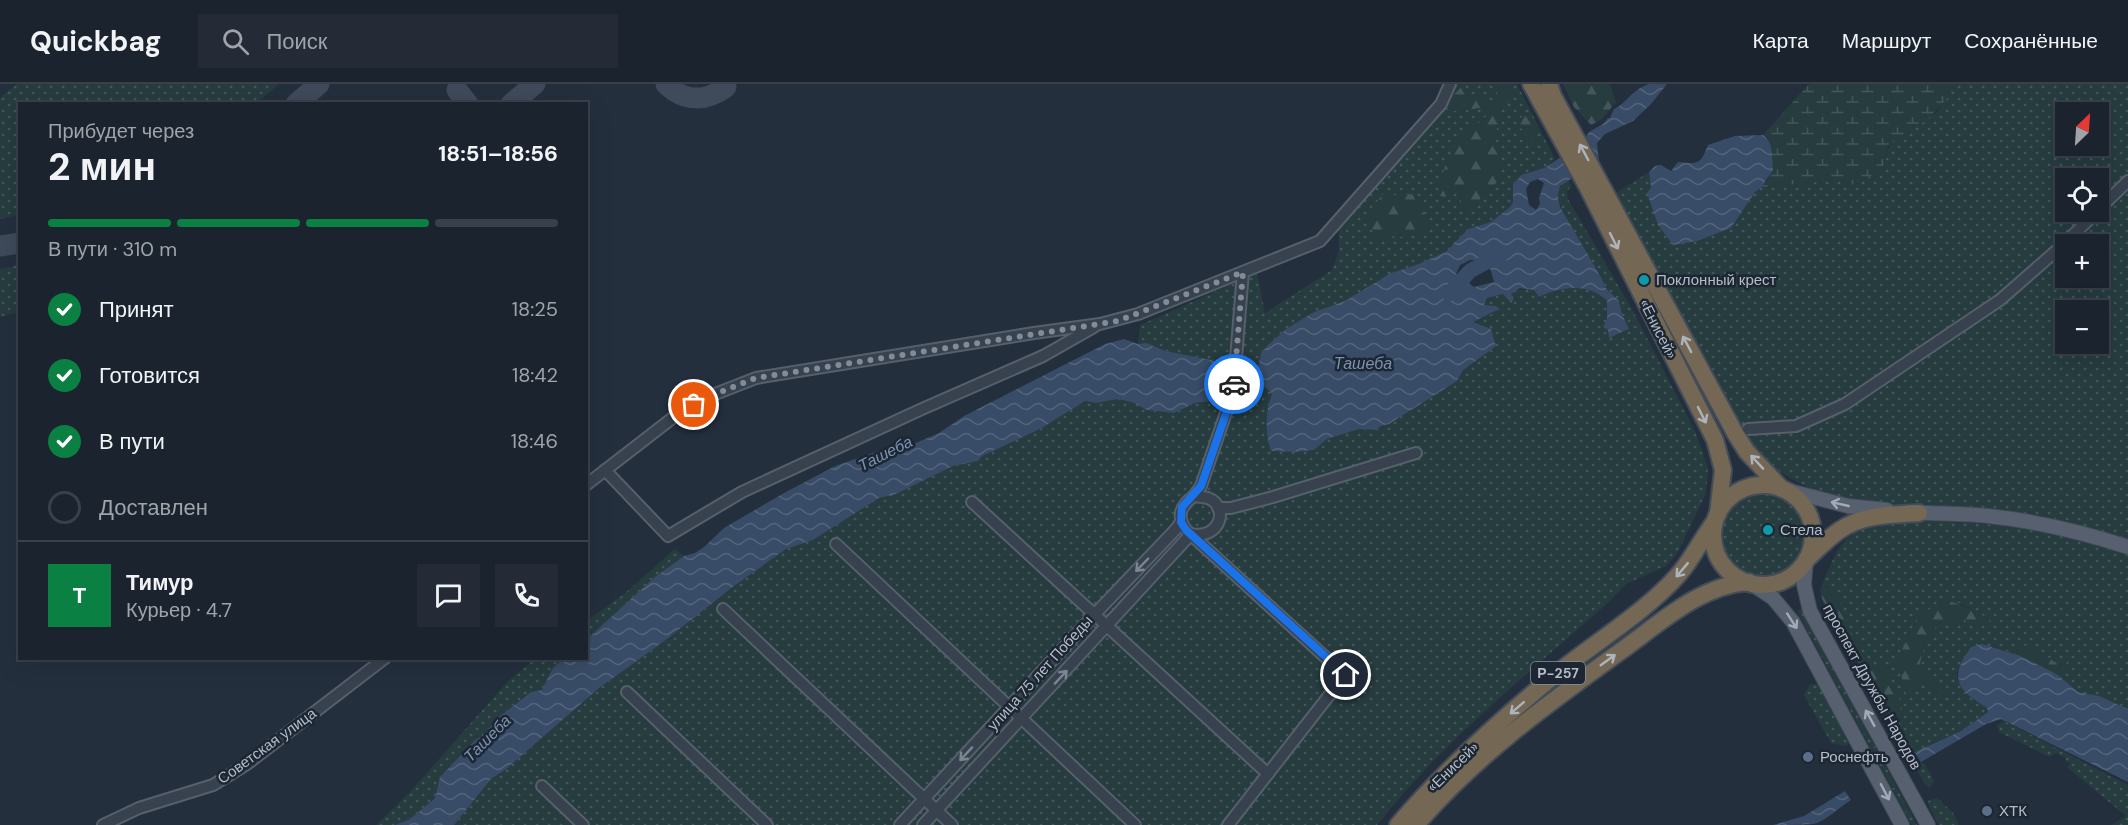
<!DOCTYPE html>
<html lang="ru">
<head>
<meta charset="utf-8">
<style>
	:root { --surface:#1b232e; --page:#242b36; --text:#f1f3f6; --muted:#a0a4aa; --line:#39404a; --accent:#0b8043 }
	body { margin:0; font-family:"DM Sans",sans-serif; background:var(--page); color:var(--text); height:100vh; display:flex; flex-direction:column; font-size:22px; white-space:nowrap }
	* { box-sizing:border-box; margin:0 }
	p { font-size:20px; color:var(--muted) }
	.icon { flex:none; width:33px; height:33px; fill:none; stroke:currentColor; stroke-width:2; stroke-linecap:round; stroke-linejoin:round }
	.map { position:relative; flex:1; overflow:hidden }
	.details { position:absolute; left:18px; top:18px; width:570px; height:558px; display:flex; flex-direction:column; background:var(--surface); border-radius:0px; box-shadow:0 6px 24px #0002,0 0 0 2px var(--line) }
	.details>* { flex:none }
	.needle { width:39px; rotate:25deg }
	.buttons { position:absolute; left:2055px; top:18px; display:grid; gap:12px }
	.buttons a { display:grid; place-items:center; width:54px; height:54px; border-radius:0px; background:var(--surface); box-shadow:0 6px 24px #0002,0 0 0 2px var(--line); font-size:30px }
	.pin { position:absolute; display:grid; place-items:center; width:51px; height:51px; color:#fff; margin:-26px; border:3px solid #fff; border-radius:50%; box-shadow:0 2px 6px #0007 }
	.courier { position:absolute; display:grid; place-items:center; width:60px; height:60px; margin:-30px; border:4px solid #1a73e8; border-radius:50%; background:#fff; color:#222; box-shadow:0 2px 8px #0007 }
	.summary em { font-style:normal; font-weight:700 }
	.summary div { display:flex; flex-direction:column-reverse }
	.summary { display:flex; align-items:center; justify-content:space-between; height:102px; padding:0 30px }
	h1 { font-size:39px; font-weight:700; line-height:45px }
	.bar { display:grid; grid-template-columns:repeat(4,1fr); gap:9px 6px; align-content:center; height:72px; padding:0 30px }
	.bar i { height:8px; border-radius:4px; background:var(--line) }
	.bar .selected { background:var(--accent) }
	.bar p { grid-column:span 4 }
	.line { display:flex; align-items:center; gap:15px; padding:0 30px; border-top:2px solid var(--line) }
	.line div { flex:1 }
	.round { display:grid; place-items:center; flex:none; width:63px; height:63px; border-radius:0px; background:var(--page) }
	ol { padding:0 30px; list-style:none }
	li { display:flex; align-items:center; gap:18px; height:66px }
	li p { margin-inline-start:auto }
	li .icon { padding:6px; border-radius:50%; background:var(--accent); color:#fff; stroke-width:4 }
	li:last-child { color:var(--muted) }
	li i { width:33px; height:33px; border:3px solid var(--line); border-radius:50% }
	header { display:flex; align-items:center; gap:36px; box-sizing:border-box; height:84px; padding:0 30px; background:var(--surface); border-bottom:2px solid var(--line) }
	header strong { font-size:28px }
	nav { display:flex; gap:33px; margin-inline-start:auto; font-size:21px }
	.search { width:420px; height:54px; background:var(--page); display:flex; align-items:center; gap:15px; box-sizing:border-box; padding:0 21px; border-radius:0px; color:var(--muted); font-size:22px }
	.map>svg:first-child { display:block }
	.green { fill:url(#green-dots); fill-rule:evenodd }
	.forest { fill:url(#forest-firs) }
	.wetland { fill:url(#wetland-marsh) }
	.water { fill:url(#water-waves); fill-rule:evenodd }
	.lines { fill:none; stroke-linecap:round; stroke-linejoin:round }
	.river { stroke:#394c67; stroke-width:15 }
	.taxiway { stroke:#3f4a5a; stroke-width:21 }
	.minor-casing { stroke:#565f6c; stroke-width:14 }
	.major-casing { stroke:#414a57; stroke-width:16 }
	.highway-casing { stroke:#434c59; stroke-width:20 }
	.minor { stroke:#38414e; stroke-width:10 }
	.major { stroke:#56606e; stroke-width:14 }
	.highway { stroke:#746855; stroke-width:16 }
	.oneway { stroke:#aeb4bd }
	.oneway2 { stroke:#a1aab7 }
	.oneway3 { stroke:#7c8592 }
	.done { stroke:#828b98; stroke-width:6; stroke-dasharray:0 10.8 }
	.route { stroke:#1a73e8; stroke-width:8 }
	.culture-dot { fill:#0f9aa8; stroke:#1d2633; stroke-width:2 }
	.service-dot { fill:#5c6f8a; stroke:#1d2633; stroke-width:2 }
	.labels { text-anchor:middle; stroke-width:5; stroke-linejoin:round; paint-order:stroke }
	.shield { fill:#1d2633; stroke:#878f9c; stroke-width:1.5 }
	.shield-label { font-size:14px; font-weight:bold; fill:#b4bcc9 }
	.poi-label { font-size:15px; fill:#b4bcc9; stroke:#1d2633; text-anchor:start }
	.street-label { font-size:15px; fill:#b4bcc9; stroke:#1d2633 }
	.water-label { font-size:16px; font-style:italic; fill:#7c92b1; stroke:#1d2633 }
</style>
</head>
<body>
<header>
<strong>Quickbag</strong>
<div class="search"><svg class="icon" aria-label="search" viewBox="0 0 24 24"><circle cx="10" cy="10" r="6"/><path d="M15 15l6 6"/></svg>Поиск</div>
<nav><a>Карта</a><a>Маршрут</a><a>Сохранённые</a></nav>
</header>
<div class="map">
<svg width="2128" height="741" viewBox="0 0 2128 741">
	<defs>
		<pattern id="green-dots" width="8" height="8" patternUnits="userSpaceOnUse" patternTransform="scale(1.5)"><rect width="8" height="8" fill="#263c3f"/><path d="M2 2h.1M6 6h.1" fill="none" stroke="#435659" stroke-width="1.8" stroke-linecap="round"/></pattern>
		<pattern id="forest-firs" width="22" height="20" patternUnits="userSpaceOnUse" patternTransform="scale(1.5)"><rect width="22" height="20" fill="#263c3f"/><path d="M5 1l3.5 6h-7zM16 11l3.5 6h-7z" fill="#435659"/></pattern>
		<pattern id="wetland-marsh" width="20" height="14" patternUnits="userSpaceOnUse" patternTransform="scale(1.5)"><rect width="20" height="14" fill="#263c3f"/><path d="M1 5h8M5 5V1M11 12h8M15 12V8" fill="none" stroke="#435659"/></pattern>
		<pattern id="water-waves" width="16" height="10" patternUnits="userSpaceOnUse" patternTransform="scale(1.5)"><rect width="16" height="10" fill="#394c67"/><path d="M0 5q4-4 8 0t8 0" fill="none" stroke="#53647b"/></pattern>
	</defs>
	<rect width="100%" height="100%" fill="#242f3e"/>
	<g class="green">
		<path d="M17 0H279L256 19 20 20 19 131 0 135V14Z"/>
		<path d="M1455 0H1493L1499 14 1514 10 1509 0H1517L1555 75 1544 84 1527 89 1513 100V118L1510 123 1491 138 1473 143 1447 167 1416 181 1391 189 1345 217 1314 228 1286 245 1267 262 1261 269 1259 284H1229L1221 278 1166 267 1146 259 1138 260 1140 241 1257 189 1265 229 1332 186 1339 167 1338 139 1451 11ZM1470 13 1490 18 1499 36 1493 58 1500 72 1467 128 1458 111 1456 59 1491 28 1486 23 1460 27 1446 26 1451 14Z"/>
		<path d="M1957 0H2128V457C2094 446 2058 433 2022 429 2001 427 1979 424 1958 423 1893 421 1823 424 1770 380 1762 374 1758 366 1752 359L1616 109 1649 88 1651 104 1714 151 1730 144 1755 108 1762 103 1811 99 1829 95 1855 101 1884 83 1887 67 1893 57 1937 28ZM2066 28H2098V62H2066ZM2066 94H2098V128H2066ZM2066 160H2098V194H2066ZM2066 226H2098V260H2066Z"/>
		<path d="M1568 96 1572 102 1567 107 1568 115 1632 225 1695 347 1708 384 1706 409 1677 470 1666 482 1626 500 1609 518C1529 589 1443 657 1377 741H454L491 695 505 686 598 605 667 555 734 502 786 465 813 456 879 414 896 410 953 382 978 377 982 372 1040 345 1085 317 1096 319 1118 315 1135 319 1147 326 1174 329 1195 319 1218 316 1221 300 1228 294 1255 293 1273 310 1281 367 1296 368 1314 366 1327 355 1359 345 1376 346 1381 342 1389 340 1457 297 1462 286 1496 262 1482 241H1475L1472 238 1483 232 1492 230 1496 222 1484 221 1487 214 1503 210 1506 213C1519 204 1518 204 1534 206L1539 213C1561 203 1589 198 1607 217V235L1603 243 1616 252 1629 245 1622 230 1619 217 1605 203 1602 195C1592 177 1553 124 1559 106 1560 101 1565 99 1568 96Z"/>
		<path d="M19 181V228L0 233V185Z"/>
		<path d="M1763 407C1820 411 1817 492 1763 492 1709 492 1706 412 1763 407Z"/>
		<path d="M1895 437C1975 436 2052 443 2128 470V625L2099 612 2078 608 2058 591 2070 585 2066 579 2059 582C2047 570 2034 566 2018 565L2016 567 2018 571 1991 562 1971 563 1957 588V595L1972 614 1987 624 1988 628 1961 647 1929 661 1921 678 1925 680 1934 697 1930 704 1925 700 1895 646 1894 640 1903 635 1901 619 1885 585 1870 584 1839 524 1840 515 1829 503 1822 501C1841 457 1844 444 1895 437ZM1959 519 1975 526 1989 536 1961 533 1937 540 1925 560 1919 583 1924 591 1946 603V613L1919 597 1900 569 1921 530Z"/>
		<path d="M675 465 684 472 656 492 587 555 586 537 624 510Z"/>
		<path d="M1801 525 1917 741H1912L1797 527Z"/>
		<path d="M535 575H564L553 585 542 606 531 608 522 614 496 635 484 651 474 657 440 693 435 713 422 725 410 735 395 741H376L410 708 510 595Z"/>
		<path d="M1810 600H1818L1849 660 1844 662 1831 659 1804 611Z"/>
		<path d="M2004 637 2128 701V741H2111L2126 732 2067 683 2071 680 2065 677 2066 674 2056 669 2050 673 1999 648 1997 641Z"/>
		<path d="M1937 714 1953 729 1959 741H1939L1928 720V717Z"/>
	</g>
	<g class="forest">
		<path d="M1464 0 1470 13 1485 10 1490 17 1496 18 1503 21 1493 58 1500 72V95L1467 128 1458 111V102L1445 113 1437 111 1444 85 1456 59 1491 28 1486 23 1460 27H1445L1451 14Z"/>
		<path d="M1493 0H1509L1514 10 1508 19 1499 14Z"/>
		<path d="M1563 0H1610L1616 18 1601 36 1591 41 1574 23Z"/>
		<path d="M1523 32H1532L1536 47 1535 58 1524 57 1528 45H1521L1516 37Z"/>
		<path d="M1384 109 1393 111 1414 110 1431 143 1416 151 1377 156 1369 140 1368 128Z"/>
		<path d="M1822 501 1837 507 1840 515 1839 524 1870 584H1885L1901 619 1903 635 1894 640 1822 515 1820 507Z"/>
		<path d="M1949 517 1975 526 1990 537 1986 542 1973 543 1961 533 1952 541 1942 538 1937 540 1925 560 1919 583C1927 597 1941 596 1950 607L1947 613 1919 597 1913 614H1907L1898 579 1900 569 1921 530 1941 518Z"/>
		<path d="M2024 561 2033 566H2040L2059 582 2066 578 2070 585 2058 591 2018 571 2016 568Z"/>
	</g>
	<path class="wetland" d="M1809 0H1957C1945 20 1929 36 1908 49 1903 53 1897 53 1892 58 1883 66 1888 79 1880 88L1868 93 1855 101 1829 95 1811 99 1762 103 1767 94 1768 54 1763 51Z"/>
	<g class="water">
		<path d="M1649 0H1667L1651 20 1633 37 1605 50 1597 59 1599 77 1560 102 1558 111 1560 123 1602 195 1605 203 1619 217 1622 230 1629 245 1609 254 1608 246 1603 243 1607 235V217C1588 198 1561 203 1539 213L1534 206 1520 204 1511 210 1514 214 1511 219 1503 210 1487 214 1484 221 1496 222 1499 225 1473 238 1491 245 1496 262 1463 286 1457 297 1389 340 1381 342 1376 346 1359 345 1327 355 1314 366 1296 368 1271 367C1265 349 1265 328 1272 310L1255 293 1228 294 1221 300 1219 316 1195 319 1174 329 1147 326 1135 319 1118 315 1096 319 1085 317 1040 345 982 372 978 377 953 382 896 410 879 414 813 456 786 465 734 502 667 555 598 605 505 686 491 695 454 741H395L410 735 435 714 440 693 474 657 484 651 496 635 531 608 542 606C556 578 554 575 586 574L587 555 656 492 684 472 695 469 704 463 724 444 784 409 835 382 896 361H911L939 349 964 332 1105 260 1124 255 1138 260 1146 259 1166 267 1221 278 1229 284H1258L1261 269 1267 262 1286 245 1314 228 1345 217 1391 189 1416 181 1447 167 1468 145 1491 138 1510 123 1513 118V100L1522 91 1544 84 1581 60 1589 48 1603 40 1608 34H1610L1614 25C1628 18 1630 7 1649 0ZM1538 95 1544 99 1539 114 1540 120 1536 126 1529 121 1526 105 1530 98ZM1470 176H1484L1491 187 1494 198 1474 203 1456 190 1460 181Z"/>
		<path d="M1763 51C1774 59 1772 74 1773 87L1767 94 1762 103 1755 108 1731 144 1697 157 1673 161 1658 141 1647 109 1651 104 1649 88 1655 82 1661 81 1671 87 1678 78C1699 80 1700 81 1708 61L1735 52Z"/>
		<path d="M1982 560 2018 571 2041 582 2058 591 2078 608 2099 612 2128 625V698L2001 635 1986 640 1921 678 1915 668 1961 647 1988 628 1987 624C1957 605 1948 595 1971 563Z"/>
		<path d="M1845 707 1851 716C1839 723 1825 738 1813 740 1801 741 1786 741 1773 741L1804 732Z"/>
	</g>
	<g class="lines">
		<path class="river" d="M1449 210 1470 187 1503 169"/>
		<g class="taxiway">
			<path d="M666 0C684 18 706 18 726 3"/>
			<path d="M457 6 468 20"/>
			<path d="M296 20 319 0"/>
			<path d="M511 20 535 0"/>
			<path d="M0 162 20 159"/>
		</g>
		<g class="minor-casing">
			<g id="minor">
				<path d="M2098 126 2128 97"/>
				<path d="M1748 345 1796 342 1845 320 2000 216 2056 167 2097 128"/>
				<path d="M605 386 668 452 742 408 922 325 1043 272 1094 243"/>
				<path d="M586 401 679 329 710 312 756 294 1034 249 1100 240 1138 230 1320 157 1441 20 1450 0"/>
				<path d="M1194 412 1201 402 1231 314 1234 299 1243 188"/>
				<path d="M972 418 1268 690"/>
				<path d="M1218 424H1231L1273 413 1416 369"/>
				<path d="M1191 450C1220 456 1230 423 1208 414 1204 413 1198 413 1194 412 1181 421 1176 432 1186 446L1345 591 1228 741"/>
				<path d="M836 460 1135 741"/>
				<path d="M723 525 952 741"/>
				<path d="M627 608 767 741"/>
				<path d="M542 702 583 741"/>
				<path d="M103 741 139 724 213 701 247 680 385 574"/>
				<path d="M900 741 1094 531 1176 445 1181 438"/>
				<path d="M923 741 1191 450"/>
			</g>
		</g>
		<g class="major-casing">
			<g id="major">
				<path d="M1782 405 1848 422 1887 426"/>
				<path d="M1909 428C1935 430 1962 429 1988 432 2036 437 2082 448 2128 463"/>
				<path d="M1806 475 1804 501 1810 527 1928 741"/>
				<path d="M1749 498 1773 514 1793 538 1902 741"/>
			</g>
		</g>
		<g class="highway-casing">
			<g id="highway">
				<path d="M1531 0 1588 104 1715 356 1723 386 1718 430"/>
				<path d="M1549 0 1553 12 1735 349 1747 368 1782 405"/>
				<circle cx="1763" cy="451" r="50"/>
				<path d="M1807 475C1818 465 1828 454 1840 446 1863 430 1892 431 1919 429"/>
				<path d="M1398 741C1445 686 1500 636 1556 590 1594 559 1647 527 1679 490 1693 474 1702 454 1715 437"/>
				<path d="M1416 741C1474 673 1546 621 1618 569 1658 541 1699 501 1749 498"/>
			</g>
		</g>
		<use href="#minor" class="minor"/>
		<use href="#major" class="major"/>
		<use href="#highway" class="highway"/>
	</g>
	<defs><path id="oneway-shaft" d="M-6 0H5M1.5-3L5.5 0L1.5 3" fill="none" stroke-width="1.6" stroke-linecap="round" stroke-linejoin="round" transform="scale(1.5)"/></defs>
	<g class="oneway">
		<use href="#oneway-shaft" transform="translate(1584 68) rotate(-118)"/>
		<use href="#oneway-shaft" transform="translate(1614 157) rotate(63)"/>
		<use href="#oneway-shaft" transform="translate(1687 260) rotate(-118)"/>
		<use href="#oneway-shaft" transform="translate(1702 331) rotate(63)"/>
		<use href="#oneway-shaft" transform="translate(1757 378) rotate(-133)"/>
		<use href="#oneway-shaft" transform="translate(1682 486) rotate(130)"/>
		<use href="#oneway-shaft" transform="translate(1608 576) rotate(-36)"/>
		<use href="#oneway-shaft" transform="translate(1517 624) rotate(139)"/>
	</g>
	<g class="oneway2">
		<use href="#oneway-shaft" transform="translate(1840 420) rotate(-167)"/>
		<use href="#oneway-shaft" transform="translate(1792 537) rotate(57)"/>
		<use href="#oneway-shaft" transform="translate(1870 634) rotate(-119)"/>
		<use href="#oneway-shaft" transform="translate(1885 708) rotate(62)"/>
	</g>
	<g class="oneway3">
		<use href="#oneway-shaft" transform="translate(1142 481) rotate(134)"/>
		<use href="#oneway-shaft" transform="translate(1061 593) rotate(-47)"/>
		<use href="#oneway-shaft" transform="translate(966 670) rotate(133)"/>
	</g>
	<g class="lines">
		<path class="done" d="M694 321 710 312 756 294 1118 237 1243 188 1234 300"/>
		<path class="route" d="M1234 300 1231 315 1201 402 1182 423 1181 438 1186 446 1346 591"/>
	</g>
	<g class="culture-dot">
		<circle cx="1644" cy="196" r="6"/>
		<circle cx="1768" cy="446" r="6"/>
	</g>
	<g class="service-dot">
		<circle cx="1808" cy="673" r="6"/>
		<circle cx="1987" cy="727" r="6"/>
	</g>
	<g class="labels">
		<rect class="shield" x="1531" y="578" width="54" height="22" rx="4.5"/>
		<g class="shield-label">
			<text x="1558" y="594">Р-257</text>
		</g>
		<g class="poi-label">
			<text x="1656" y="201">Поклонный крест</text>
			<text x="1780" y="451">Стела</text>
			<text x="1820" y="678">Роснефть</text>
			<text x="1999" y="732">ХТК</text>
		</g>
		<g class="street-label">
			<text transform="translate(1658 245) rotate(63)" y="5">«Енисей»</text>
			<text transform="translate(1040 589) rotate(-48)" y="5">улица 75 лет Победы</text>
			<text transform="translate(1872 603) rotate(61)" y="5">проспект Дружбы Народов</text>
			<text transform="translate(267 662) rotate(-36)" y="5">Советская улица</text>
			<text transform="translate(1453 683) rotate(-44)" y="5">«Енисей»</text>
		</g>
		<g class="water-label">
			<text x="1363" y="285">Ташеба</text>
			<text transform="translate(885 369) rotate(-27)" y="6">Ташеба</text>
			<text transform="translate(487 654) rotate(-45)" y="6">Ташеба</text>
		</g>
	</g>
</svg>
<div class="buttons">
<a><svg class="needle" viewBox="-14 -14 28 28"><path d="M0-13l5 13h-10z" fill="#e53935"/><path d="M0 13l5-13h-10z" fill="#a0a4aa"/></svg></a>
<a><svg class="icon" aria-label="locate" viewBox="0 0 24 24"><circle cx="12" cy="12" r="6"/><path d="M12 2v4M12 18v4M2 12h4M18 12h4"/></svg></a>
<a>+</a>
<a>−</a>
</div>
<div class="pin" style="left:694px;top:321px;background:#ea580c"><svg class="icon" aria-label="bag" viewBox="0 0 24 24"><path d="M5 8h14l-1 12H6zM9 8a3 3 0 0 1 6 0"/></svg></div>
<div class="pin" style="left:1346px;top:591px;background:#1f2937"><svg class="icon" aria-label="home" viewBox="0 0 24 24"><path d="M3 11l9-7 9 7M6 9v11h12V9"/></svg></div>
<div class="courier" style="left:1234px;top:300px"><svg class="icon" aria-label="car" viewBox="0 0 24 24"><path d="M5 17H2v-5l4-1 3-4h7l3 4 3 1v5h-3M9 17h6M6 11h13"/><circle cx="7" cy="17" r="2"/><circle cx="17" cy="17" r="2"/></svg></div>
<section class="details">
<div class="summary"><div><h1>2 мин</h1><p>Прибудет через</p></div><em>18:51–18:56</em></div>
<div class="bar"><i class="selected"></i><i class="selected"></i><i class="selected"></i><i></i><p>В пути · 310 m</p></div>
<ol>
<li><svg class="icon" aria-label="check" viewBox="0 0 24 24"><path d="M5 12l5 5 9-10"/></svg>Принят<p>18:25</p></li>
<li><svg class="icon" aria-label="check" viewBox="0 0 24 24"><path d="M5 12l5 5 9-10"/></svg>Готовится<p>18:42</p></li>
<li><svg class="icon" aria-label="check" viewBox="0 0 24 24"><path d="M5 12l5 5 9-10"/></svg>В пути<p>18:46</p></li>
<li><i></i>Доставлен</li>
</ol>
<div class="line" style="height:108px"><b class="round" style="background:var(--accent);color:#fff">Т</b><div><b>Тимур</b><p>Курьер · 4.7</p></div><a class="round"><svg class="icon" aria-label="chat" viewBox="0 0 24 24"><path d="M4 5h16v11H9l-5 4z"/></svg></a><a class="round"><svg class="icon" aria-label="phone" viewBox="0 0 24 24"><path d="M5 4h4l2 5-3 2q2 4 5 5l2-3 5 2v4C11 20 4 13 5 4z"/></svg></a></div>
</section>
</div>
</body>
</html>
